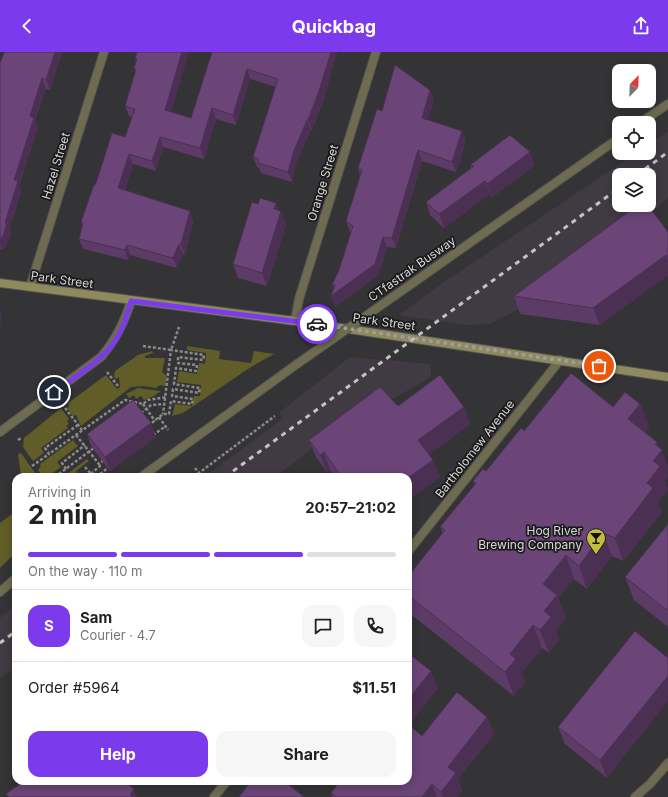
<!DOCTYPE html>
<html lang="en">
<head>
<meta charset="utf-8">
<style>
	:root { --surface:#fff; --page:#f6f6f6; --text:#222; --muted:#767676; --line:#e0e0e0; --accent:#7c3aed }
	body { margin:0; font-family:Inter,sans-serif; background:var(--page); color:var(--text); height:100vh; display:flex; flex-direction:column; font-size:15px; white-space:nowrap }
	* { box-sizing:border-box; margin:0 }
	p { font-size:13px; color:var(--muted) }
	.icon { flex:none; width:22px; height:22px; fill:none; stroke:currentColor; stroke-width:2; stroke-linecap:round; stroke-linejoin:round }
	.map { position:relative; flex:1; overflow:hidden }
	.drawer { position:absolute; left:12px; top:421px; width:400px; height:312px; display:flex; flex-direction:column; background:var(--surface); border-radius:12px; box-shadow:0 2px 10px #0003 }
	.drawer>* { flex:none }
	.needle { width:26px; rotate:23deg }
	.buttons { position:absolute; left:612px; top:12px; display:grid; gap:8px }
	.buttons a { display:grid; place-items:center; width:44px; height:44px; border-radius:8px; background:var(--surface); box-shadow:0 2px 10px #0003; font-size:20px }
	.pin { position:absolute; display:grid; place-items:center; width:34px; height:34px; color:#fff; margin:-17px; border:2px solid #fff; border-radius:50%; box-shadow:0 1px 4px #0007 }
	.courier { position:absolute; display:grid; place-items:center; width:40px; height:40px; margin:-20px; border:3px solid #7c3aed; border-radius:50%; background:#fff; color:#222; box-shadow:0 1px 5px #0007 }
	.overview em { font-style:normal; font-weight:700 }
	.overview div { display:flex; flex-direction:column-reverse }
	.overview { display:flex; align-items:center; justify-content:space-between; height:68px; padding:0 16px }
	h1 { font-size:26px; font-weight:700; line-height:30px }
	.bar { display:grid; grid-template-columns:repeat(4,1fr); gap:6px 4px; align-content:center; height:48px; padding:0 16px }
	.bar i { height:5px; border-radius:3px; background:var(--line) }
	.bar .selected { background:var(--accent) }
	.bar p { grid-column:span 4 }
	.line { display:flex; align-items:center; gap:10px; padding:0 16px; border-top:1px solid var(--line) }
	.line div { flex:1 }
	.round { display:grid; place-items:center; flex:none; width:42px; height:42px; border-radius:12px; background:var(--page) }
	.primary-button { display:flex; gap:8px; margin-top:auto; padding:8px 16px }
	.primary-button a { flex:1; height:46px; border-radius:12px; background:var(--accent); color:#fff; font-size:16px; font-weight:700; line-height:46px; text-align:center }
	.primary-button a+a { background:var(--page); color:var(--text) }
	header { display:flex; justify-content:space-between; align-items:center; height:52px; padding:0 16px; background:var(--accent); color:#fff; font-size:18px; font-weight:700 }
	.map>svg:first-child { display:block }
	.built { fill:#403a42; fill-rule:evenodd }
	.green { fill:#605d29 }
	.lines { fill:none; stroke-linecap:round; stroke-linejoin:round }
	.lane-casing { stroke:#525152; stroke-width:10 }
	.street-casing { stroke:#525152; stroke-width:10 }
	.secondary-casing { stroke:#525152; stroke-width:10 }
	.path { stroke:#8b8a8b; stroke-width:2.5; stroke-dasharray:3 2; stroke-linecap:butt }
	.lane { stroke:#6d6c50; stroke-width:8 }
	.street { stroke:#6d6c50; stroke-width:8 }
	.secondary { stroke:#8d8b5e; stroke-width:8 }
	.rail { stroke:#c4c3c4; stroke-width:3; stroke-dasharray:5 5; stroke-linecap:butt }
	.lane-bridge-casing { stroke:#525152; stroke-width:10; stroke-linecap:butt }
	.lane-bridge { stroke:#6d6c50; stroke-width:8 }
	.wall { fill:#5c3b67 }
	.shaded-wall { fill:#4b3054 }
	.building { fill:#6b4578; stroke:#4b3054 }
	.done { stroke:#9f9e9f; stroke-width:4; stroke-dasharray:0 7.2 }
	.route { stroke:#7c3aed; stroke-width:5 }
	.labels { text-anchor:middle; stroke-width:3.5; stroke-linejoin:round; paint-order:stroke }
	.street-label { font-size:12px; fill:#d8d7d8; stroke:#1b1b1c }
	.poi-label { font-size:12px; fill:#d8d7d8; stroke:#1b1b1c; text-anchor:end }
</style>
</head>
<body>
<header><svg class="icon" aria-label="back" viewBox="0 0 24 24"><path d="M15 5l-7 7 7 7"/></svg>Quickbag<svg class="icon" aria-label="share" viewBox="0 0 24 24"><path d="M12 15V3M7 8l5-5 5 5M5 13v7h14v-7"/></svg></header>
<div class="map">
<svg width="668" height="745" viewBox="0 0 668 745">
	<rect width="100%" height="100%" fill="#343335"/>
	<g class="built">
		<path d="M668 79V145L659 154 517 258 490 272 464 273 399 263 437 235 636 101H649V92ZM619 123H649V153H619Z"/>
		<path d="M350 305 431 312V325L345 375 311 397 275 425H204L283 366 280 360Z"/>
		<path d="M16 552V615L0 626V566Z"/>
	</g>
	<g class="green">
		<path d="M187 294 220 299 219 307 251 311 254 299 274 302 251 315 183 361 172 364 175 352 192 354 194 344H200L201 333 177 330 179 319 197 322 199 311 205 312 206 301 187 298Z"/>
		<path d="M152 299 153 301 145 304V306H165L162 320 167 324 165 334 160 333 156 336 143 334 131 335 81 374 76 363 73 364 67 356 69 355 68 351 106 323 117 337 120 335 119 325 116 327 114 325 115 319 138 303Z"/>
		<path d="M138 336 160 339 159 341H157L156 343 144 348 141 344 136 347 134 343 129 346 126 342Z"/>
		<path d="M61 356 69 367 67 369 69 372 66 374 68 376 41 396 44 401 33 409 23 395 24 386Z"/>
		<path d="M73 388 78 394 57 410 61 415 47 425H43L38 418 41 414 40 412Z"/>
		<path d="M21 401 38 425 21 424 18 402Z"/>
		<path d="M87 407 89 409 76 419 78 425H63Z"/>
		<path d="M16 459V500L0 516V471Z"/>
	</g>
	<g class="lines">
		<g class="lane-casing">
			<g id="lane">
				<path d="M640 71 668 52"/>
				<path d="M410 233 619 86"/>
				<path d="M141 425 297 312"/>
				<path d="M0 540 16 526"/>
			</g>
		</g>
		<g class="street-casing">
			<g id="street">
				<path d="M30 235 104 0"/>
				<path d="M295 269 299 247 376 0"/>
				<path d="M0 380 101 305C116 287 124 271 131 249"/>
				<path d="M408 500 560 308"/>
				<path d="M214 745 227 729"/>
				<path d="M635 745 650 732 668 711"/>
			</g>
		</g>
		<g class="secondary-casing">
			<path id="secondary" d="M0 231 295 269 668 325"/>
		</g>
		<g class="path">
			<path d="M143 294 171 298 179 275"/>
			<path d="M107 320 118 334"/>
			<path d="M62 352 82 378"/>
			<path d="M143 352 155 369"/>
			<path d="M141 361 151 353 165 352"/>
			<path d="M159 365 168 378"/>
			<path d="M78 373 45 396 49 402 125 348 143 352 148 348 166 345"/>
			<path d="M148 374 163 362H169L171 349 192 352 193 347 172 344 173 337 199 341 200 336 174 332 176 316 196 319 197 313 178 311V305L203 308 204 303 171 298 163 362"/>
			<path d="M76 383 99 412 105 407"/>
			<path d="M153 383 166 374"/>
			<path d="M18 388 21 386"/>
			<path d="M32 414 49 402"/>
			<path d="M85 415 91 422"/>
			<path d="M195 416 199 421 275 364"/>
			<path d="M66 417 62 411 85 393"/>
			<path d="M55 425 95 395"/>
			<path d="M87 425 100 414 99 412"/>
			<path d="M96 425 109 415"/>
		</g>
		<use href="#lane" class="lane"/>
		<use href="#street" class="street"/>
		<use href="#secondary" class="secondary"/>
		<g class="rail">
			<path d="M637 123 668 100"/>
			<path d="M225 425 619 136"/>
			<path d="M0 591 16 579"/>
		</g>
		<g class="lane-bridge-casing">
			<path id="lane-bridge" d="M297 312 410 233"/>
		</g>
		<use href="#lane-bridge" class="lane-bridge"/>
	</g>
	<g class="wall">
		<path d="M62 0 50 38 46 37 35 69 38 76 19 134 21 140 9 178 11 182 6 194 2 198 0 197V11Z"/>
		<path d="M137 0 171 60 191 66 212 0H337L323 50 312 78H311L296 111 292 130 261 121 259 116 257 115 253 105 276 35 250 27 236 73 216 67 204 107 163 95 156 119 133 112 125 138 190 159 193 170 185 203 183 202 177 216 130 203 128 208 83 197 79 187 82 174 81 170 96 131 125 85 132 65 129 64 125 54 135 21 134 16 136 9 135 6Z"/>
		<path d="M430 38 434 49 428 68 462 79 466 89 456 120 422 109 396 196 387 195 379 222 335 255 334 236 332 233 339 218 351 180H350L346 169 360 123 358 116 382 59Z"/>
		<path d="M470 113H535L492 145 490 142 444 176 430 163 426 150 471 116Z"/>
		<path d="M279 159H281L286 173 267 234 238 226 233 212Z"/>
		<path d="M668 180V223L600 273 520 262 514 244Z"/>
		<path d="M640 352 649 375 645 380 657 390 659 396 665 429 668 437V438L658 450 662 460 623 509 612 504 587 537 574 527 558 546 566 566 556 579 559 588 549 601 542 596 521 622 525 630 514 644 408 560V520L410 522 443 481 440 475 475 433 473 429 486 419 524 379 613 355Z"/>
		<path d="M398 354 464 355 470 372 429 402 433 408 440 426 335 425 330 418 327 420 316 405 309 388Z"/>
		<path d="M87 382 156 385 110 419 92 396Z"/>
		<path d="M668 472V575L634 548 625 525Z"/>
		<path d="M408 601 431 619 437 637 409 673 422 684 487 665 494 682 458 727 462 739 457 745H332L331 741 338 732 334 729H408Z"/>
		<path d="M668 606 607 726 565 692 558 675Z"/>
	</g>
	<g class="shaded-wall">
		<path d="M55 0H62L50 38 46 28Z"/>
		<path d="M182 0H189L169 68 165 58Z"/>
		<path d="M331 0H337L323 50 312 78 308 68Z"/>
		<path d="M247 17 250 27 236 73 233 63Z"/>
		<path d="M42 26 46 37 35 69 38 76 19 134 21 140 9 178 11 182 6 194 2 198 0 193V186L5 171 14 128 30 64Z"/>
		<path d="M430 38 434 49 426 76 422 66Z"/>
		<path d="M212 56 216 67 204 107 200 96Z"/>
		<path d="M307 68 311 78 296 111 292 130 288 120 293 101Z"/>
		<path d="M462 79 466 89 456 120 452 110Z"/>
		<path d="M160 85 163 95 156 119 152 109Z"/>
		<path d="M418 98 422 109 396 196 392 186Z"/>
		<path d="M530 100 535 113 492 145 487 132Z"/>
		<path d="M129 102 133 112 122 146 118 136Z"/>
		<path d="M485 129 490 142 444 176 439 162Z"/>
		<path d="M276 151 280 161 281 159 286 173 267 234 262 221 274 157Z"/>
		<path d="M190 159 193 170 185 203 181 192Z"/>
		<path d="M383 185 387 195 379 222 335 255 331 244Z"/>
		<path d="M179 192 183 202 177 216 173 206Z"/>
		<path d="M127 193 130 203 128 208 125 198Z"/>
		<path d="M666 203 668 209V223L600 273 593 256Z"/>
		<path d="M0 258 2 263 0 275Z"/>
		<path d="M640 352 649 375 637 390 628 367Z"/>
		<path d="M464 355 470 372 425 405 418 388Z"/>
		<path d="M151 371 156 385 110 419 105 405Z"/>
		<path d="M657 390 660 400 662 398 668 415V425L665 429 668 438 658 450 662 460 623 509 615 486 647 431 653 409 655 392Z"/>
		<path d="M324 400 330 418 327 420 320 403Z"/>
		<path d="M433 408 440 426 408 448V426Z"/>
		<path d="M603 481 612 504 587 537 579 514Z"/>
		<path d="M566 503 574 527 558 546 566 566 556 579 559 588 549 601 540 578 544 559 543 532Z"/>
		<path d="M533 573 542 596 521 622 525 630 514 644 505 620 510 602Z"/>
		<path d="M431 619 437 637 408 674V648Z"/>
		<path d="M668 624V649L607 726 600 708Z"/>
		<path d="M487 665 494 682 458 727 462 739 457 745H443L441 740 448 715Z"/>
		<path d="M432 732 437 745H422Z"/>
		<path d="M134 737 137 745H131L130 743Z"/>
	</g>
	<g class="building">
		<path d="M4 0H55L46 28 42 26 30 64 34 66 14 128 18 129 5 171H7L3 184 0 186V11Z"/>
		<path d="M137 0H182L165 58 191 66 212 0H331L319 39 308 68H307L293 101 288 120 258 111 259 107 253 105 278 27 247 17 233 63 212 56 200 96 160 85 152 109 129 102 118 136 190 159 181 192H179L173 206 127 193 125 198 79 187 83 171 81 170 93 135 96 131 112 81 125 85 135 57 125 54 136 17 134 16 137 7 135 6Z"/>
		<path d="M395 13 430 38 422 66 462 79 452 110 418 98 392 186 383 185 375 212 331 244 335 233H332L339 218 353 174 346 169 362 118 358 116 377 57 382 59Z"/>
		<path d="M510 83 530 100 487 132 485 129 439 162 426 150 474 114 470 113Z"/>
		<path d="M260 146 276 151 274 157 281 159 262 221 233 212 252 150 258 152Z"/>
		<path d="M638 153H648L668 180V206L666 203 593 256 514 244Z"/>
		<path d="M571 321 613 355 625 340 640 352 628 367 657 390 655 392 662 398 653 409 660 414 647 431 653 436 615 486 603 481 579 514 566 503 543 532 557 543 544 559 551 565 540 578 533 573 510 602 516 607 505 620 408 543V520L410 522 445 478 440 475 476 431 473 429 483 417 486 419 521 376 524 379Z"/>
		<path d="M440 323 464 355 418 388 433 408 408 426V425H342L324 400 320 403 309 388 380 335 398 354Z"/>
		<path d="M133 348 151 371 105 405 87 382Z"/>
		<path d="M668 472V559L625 525Z"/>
		<path d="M635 579 668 606V624L600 708 558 675Z"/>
		<path d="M408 601 431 619 408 648Z"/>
		<path d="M457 640 487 665 448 715 456 721 441 740 432 732 422 745H336L331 741 340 729H408V672L422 684Z"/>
		<path d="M24 729H124L134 737 130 743 133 745H9L6 742Z"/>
		<path d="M251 729H284L304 745H239Z"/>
	</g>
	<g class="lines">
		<path class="done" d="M317 272 599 314"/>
		<path class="route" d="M54 340C74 325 100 311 115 289 123 277 127 263 131 249L317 272"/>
	</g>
	<defs>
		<g id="bar-pin" transform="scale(1)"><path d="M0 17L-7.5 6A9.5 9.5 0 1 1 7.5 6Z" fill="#c4bc3e" stroke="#1b1b1c"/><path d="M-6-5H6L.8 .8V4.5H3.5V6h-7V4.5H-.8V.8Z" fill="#111"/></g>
	</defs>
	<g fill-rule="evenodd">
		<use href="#bar-pin" x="596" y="486"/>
	</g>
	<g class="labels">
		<g class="street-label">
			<text transform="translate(56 114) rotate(-73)" y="4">Hazel Street</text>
			<text transform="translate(323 131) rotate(-73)" y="4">Orange Street</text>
			<text transform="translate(412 217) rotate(-35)" y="4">CTfastrak Busway</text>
			<text transform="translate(62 228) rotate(8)" y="4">Park Street</text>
			<text transform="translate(384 270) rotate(8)" y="4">Park Street</text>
			<text transform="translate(475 397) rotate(-52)" y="4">Bartholomew Avenue</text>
		</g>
		<g class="poi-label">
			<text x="582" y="483">Hog River<tspan x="582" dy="14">Brewing Company</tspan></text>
		</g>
	</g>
</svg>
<div class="buttons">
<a><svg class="needle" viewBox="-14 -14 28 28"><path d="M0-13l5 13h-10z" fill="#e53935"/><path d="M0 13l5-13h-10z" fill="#767676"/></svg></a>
<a><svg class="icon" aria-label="locate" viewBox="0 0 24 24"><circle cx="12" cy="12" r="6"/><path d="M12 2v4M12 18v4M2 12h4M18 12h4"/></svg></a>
<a><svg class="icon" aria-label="layers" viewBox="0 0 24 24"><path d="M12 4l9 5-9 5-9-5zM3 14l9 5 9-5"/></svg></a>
</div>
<div class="pin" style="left:599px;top:314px;background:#ea580c"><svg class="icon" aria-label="bag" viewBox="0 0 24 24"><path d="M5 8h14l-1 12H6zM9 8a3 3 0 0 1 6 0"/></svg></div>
<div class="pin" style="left:54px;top:340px;background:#1f2937"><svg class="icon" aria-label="home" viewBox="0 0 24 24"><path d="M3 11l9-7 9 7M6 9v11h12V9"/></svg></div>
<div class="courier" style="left:317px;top:272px"><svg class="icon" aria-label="car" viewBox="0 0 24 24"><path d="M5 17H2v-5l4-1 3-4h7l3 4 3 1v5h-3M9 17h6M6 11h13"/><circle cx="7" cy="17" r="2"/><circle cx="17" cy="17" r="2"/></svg></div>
<section class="drawer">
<div class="overview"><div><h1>2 min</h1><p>Arriving in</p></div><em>20:57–21:02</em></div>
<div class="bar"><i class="selected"></i><i class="selected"></i><i class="selected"></i><i></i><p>On the way · 110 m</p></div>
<div class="line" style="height:72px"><b class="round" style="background:var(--accent);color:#fff">S</b><div><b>Sam</b><p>Courier · 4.7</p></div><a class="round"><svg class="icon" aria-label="chat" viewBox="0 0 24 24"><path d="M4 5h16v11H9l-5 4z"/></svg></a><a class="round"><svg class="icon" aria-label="phone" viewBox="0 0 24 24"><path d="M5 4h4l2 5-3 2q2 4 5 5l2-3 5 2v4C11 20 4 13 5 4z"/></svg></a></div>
<div class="line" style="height:52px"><div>Order #5964</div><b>$11.51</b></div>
<div class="primary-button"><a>Help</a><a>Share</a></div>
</section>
</div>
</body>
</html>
